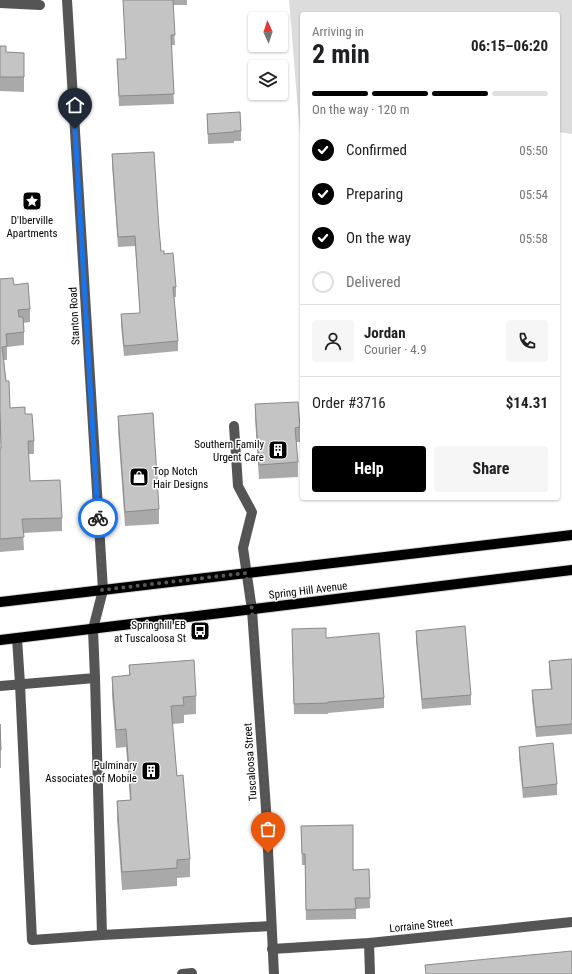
<!DOCTYPE html>
<html lang="en">
<head>
<meta charset="utf-8">
<style>
	:root { --surface:#fff; --page:#f6f6f6; --text:#202124; --muted:#757577; --line:#e0e0e0; --accent:#000 }
	body { margin:0; font-family:"Roboto Condensed",sans-serif; background:var(--page); color:var(--text); height:100vh; display:flex; flex-direction:column; font-size:15px; white-space:nowrap }
	* { box-sizing:border-box; margin:0 }
	p { font-size:13px; color:var(--muted) }
	.icon { flex:none; width:22px; height:22px; fill:none; stroke:currentColor; stroke-width:2; stroke-linecap:round; stroke-linejoin:round }
	.map { position:relative; flex:1; overflow:hidden }
	.details { position:absolute; left:300px; top:12px; width:260px; height:488px; display:flex; flex-direction:column; background:var(--surface); border-radius:4px; box-shadow:0 1px 3px #0004 }
	.details>* { flex:none }
	.needle { width:26px; rotate:357deg }
	.controls { position:absolute; left:248px; top:12px; display:grid; gap:8px }
	.controls a { display:grid; place-items:center; width:40px; height:40px; border-radius:4px; background:var(--surface); box-shadow:0 1px 3px #0004; font-size:20px }
	.pin { position:absolute; display:grid; place-items:center; width:34px; height:34px; color:#fff; margin:-41px -17px; border-radius:50% 50% 50% 0; rotate:-45deg; box-shadow:0 0 4px #0007 }
	.pin .icon { rotate:45deg }
	.courier { position:absolute; display:grid; place-items:center; width:40px; height:40px; margin:-20px; border:3px solid #1a73e8; border-radius:50%; background:#fff; color:#222; box-shadow:0 1px 5px #0007 }
	.overview em { font-style:normal; font-weight:700 }
	.overview div { display:flex; flex-direction:column-reverse }
	.overview { display:flex; align-items:center; justify-content:space-between; height:68px; padding:0 12px }
	h1 { font-size:26px; font-weight:700; line-height:30px }
	.bar { display:grid; grid-template-columns:repeat(4,1fr); gap:6px 4px; align-content:center; height:48px; padding:0 12px }
	.bar i { height:5px; border-radius:3px; background:var(--line) }
	.bar .selected { background:var(--accent) }
	.bar p { grid-column:span 4 }
	.line { display:flex; align-items:center; gap:10px; padding:0 12px; border-top:1px solid var(--line) }
	.line div { flex:1 }
	.round { display:grid; place-items:center; flex:none; width:42px; height:42px; border-radius:4px; background:var(--page) }
	ol { padding:0 12px; list-style:none }
	li { display:flex; align-items:center; gap:12px; height:44px }
	li p { margin-inline-start:auto }
	li .icon { padding:4px; border-radius:50%; background:var(--accent); color:#fff; stroke-width:4 }
	li:last-child { color:var(--muted) }
	li i { width:22px; height:22px; border:2px solid var(--line); border-radius:50% }
	.button { display:flex; gap:8px; margin-top:auto; padding:8px 12px }
	.button a { flex:1; height:46px; border-radius:4px; background:var(--accent); color:#fff; font-size:16px; font-weight:700; line-height:46px; text-align:center }
	.button a+a { background:var(--page); color:var(--text) }
	.map>svg:first-child { display:block }
	.green { fill:#dcdcdc }
	.lines { fill:none; stroke-linecap:round; stroke-linejoin:round }
	.major-casing { stroke:#dbdbdb; stroke-width:12 }
	.minor { stroke:#555; stroke-width:10 }
	.major { stroke:#000; stroke-width:10 }
	.wall { fill:#a9a9a9 }
	.building { fill:#c4c4c4; stroke:#898989 }
	.done { stroke:#595959; stroke-width:4; stroke-dasharray:0 7.2 }
	.route { stroke:#1a73e8; stroke-width:5 }
	.labels { text-anchor:middle; stroke-width:3; stroke-linejoin:round; paint-order:stroke }
	.poi-label { font-size:11px; fill:#000; stroke:#fff; text-anchor:end }
	.street-label { font-size:11px; fill:#000; stroke:#fff }
</style>
</head>
<body>
<div class="map">
<svg width="572" height="974" viewBox="0 0 572 974">
	<rect width="100%" height="100%" fill="#fff"/>
	<path class="green" d="M289 0H572V134L558 132V14H302V135H300Z"/>
	<g class="lines">
		<g class="major-casing">
			<g id="major">
				<path d="M0 602 572 535"/>
				<path d="M0 640 572 570"/>
			</g>
		</g>
		<g class="minor">
			<path d="M0 3 40 5"/>
			<path d="M234 426 238 486 252 512 243 548 252 610 266 809 274 974"/>
			<path d="M17 638 20 684 32 940 102 935"/>
			<path d="M95 678 102 935 271 926"/>
			<path d="M0 686 95 678 93 629 103 590 67 0"/>
			<path d="M369 943 370 974"/>
			<path d="M272 949 369 943 572 922"/>
			<path d="M182 974 192 973V974"/>
		</g>
		<use href="#major" class="major"/>
	</g>
	<g class="wall">
		<path d="M123 0H187V5H173L175 45H171L174 104 119 106 117 59H126Z"/>
		<path d="M0 46 6 52 24 53V92L0 91Z"/>
		<path d="M207 114 241 131V141H234V143L208 144Z"/>
		<path d="M112 154 159 229 161 251 164 254 176 287V297H174L178 341V351L124 356 121 325V314L140 313 135 246 118 247 112 165Z"/>
		<path d="M0 279 14 285 30 309V322L23 323 24 332V345L7 347V360H4L6 381 10 408 25 414 34 441V454H28L30 481 62 518V531L23 533 24 550 0 552V448H1L0 424Z"/>
		<path d="M255 404 300 427V442H296L298 462V477L259 479 255 419Z"/>
		<path d="M118 416 159 509V524L125 526 118 430Z"/>
		<path d="M416 631 471 695V705L422 709 416 641Z"/>
		<path d="M326 638 384 698V708L328 713V714H294L292 639Z"/>
		<path d="M572 659V734L536 737 532 700V690L551 689 549 672V661Z"/>
		<path d="M129 665 196 696V714L184 715V723L172 724 177 776 190 859V877L177 878V886L122 890 117 819V801L130 800 126 747 116 748 112 695V677L129 675Z"/>
		<path d="M0 724 1 750V768H0Z"/>
		<path d="M519 747 557 784V795L523 798 519 757Z"/>
		<path d="M301 826 353 870 369 869 370 908 356 909V919L306 920 305 865H302Z"/>
	</g>
	<g class="building">
		<path d="M123 0H173L175 35H171L174 94 119 96 117 59H126Z"/>
		<path d="M0 46H6V52L24 53V77H0Z"/>
		<path d="M240 112 241 131H234V132L208 134 207 114Z"/>
		<path d="M154 152 159 229 161 251H164V254L173 253 176 287H173L178 341 124 346 121 314 140 313 135 236 118 237 112 154Z"/>
		<path d="M13 278 14 285 28 283 30 309 18 310 19 317H23L24 332 6 334 7 346 2 347 6 381H9L10 408 25 407V414H32L34 441H28L30 481 60 480 62 518 22 519 24 537 0 539V448H1L0 411V279Z"/>
		<path d="M298 402 300 427 295 428 298 462 259 465 255 404Z"/>
		<path d="M153 413 159 509 125 512 118 416Z"/>
		<path d="M465 626 471 695 422 699 416 631Z"/>
		<path d="M326 628V638L379 633 384 698 328 702V703L294 704 292 629Z"/>
		<path d="M572 659V724L536 727 532 690 552 689 549 661Z"/>
		<path d="M194 660 196 696 183 697 184 705 171 706 177 776 183 775 190 859 177 860V868L122 872 117 801 131 800 126 729 116 730 112 677 130 675 129 665Z"/>
		<path d="M0 724 1 750H0Z"/>
		<path d="M553 743 557 784 523 788 519 747Z"/>
		<path d="M353 825V870L369 869 370 898H355L356 909 306 910 305 854H302L301 826Z"/>
		<path d="M572 951V974H426L425 965Z"/>
	</g>
	<g class="lines">
		<path class="done" d="M98 518 102 590 246 573 252 610 266 808 268 853"/>
		<path class="route" d="M75 129 98 518"/>
	</g>
	<defs>
		<g id="sight-square" transform="scale(1)"><rect x="-9" y="-9" width="18" height="18" rx="4" fill="#000" stroke="#fff"/><path d="M0-6L1.8-2.2L6-1.7L2.9 1.2L3.7 5.4L0 3.3L-3.7 5.4L-2.9 1.2L-6-1.7L-1.8-2.2Z" fill="#fff"/></g>
		<g id="building-square" transform="scale(1)"><rect x="-9" y="-9" width="18" height="18" rx="4" fill="#000" stroke="#fff"/><path d="M-4-6H4V6H1V3H-1V6H-4ZM-2.5-4.3h1.7v1.8h-1.7ZM.8-4.3h1.7v1.8H.8ZM-2.5-1h1.7V.8h-1.7ZM.8-1h1.7V.8H.8Z" fill="#fff"/></g>
		<g id="shop-square" transform="scale(1)"><rect x="-9" y="-9" width="18" height="18" rx="4" fill="#000" stroke="#fff"/><path d="M-5-2.5h2.3a2.7 3.5 0 0 1 5.4 0H5L5.5 6h-11ZM-1.5-2.5h3a1.5 2.3 0 0 0-3 0Z" fill="#fff"/></g>
		<g id="bus-square" transform="scale(1)"><rect x="-9" y="-9" width="18" height="18" rx="4" fill="#000" stroke="#fff"/><path d="M-5-6H5V4H4V6H2V4H-2V6H-4V4H-5ZM-3.5-4V0h7V-4ZM-3.5 1.2v1.5H-2V1.2ZM2 1.2v1.5H3.5V1.2Z" fill="#fff"/></g>
	</defs>
	<g fill-rule="evenodd">
		<use href="#sight-square" x="32" y="201"/>
		<use href="#building-square" x="278" y="450"/>
		<use href="#shop-square" x="139" y="477"/>
		<use href="#bus-square" x="200" y="631"/>
		<use href="#building-square" x="151" y="771"/>
	</g>
	<g class="labels">
		<g class="poi-label">
			<text x="32" y="224" text-anchor="middle">D'Iberville<tspan x="32" dy="13">Apartments</tspan></text>
			<text x="264" y="448">Southern Family<tspan x="264" dy="13">Urgent Care</tspan></text>
			<text x="153" y="475" text-anchor="start">Top Notch<tspan x="153" dy="13">Hair Designs</tspan></text>
			<text x="186" y="629">Springhill EB<tspan x="186" dy="13">at Tuscaloosa St</tspan></text>
			<text x="137" y="769">Pulminary<tspan x="137" dy="13">Associates of Mobile</tspan></text>
		</g>
		<g class="street-label">
			<text transform="translate(74 316) rotate(-93)" y="4">Stanton Road</text>
			<text transform="translate(308 590) rotate(-7)" y="4">Spring Hill Avenue</text>
			<text transform="translate(250 762) rotate(-94)" y="4">Tuscaloosa Street</text>
			<text transform="translate(421 925) rotate(-6)" y="4">Lorraine Street</text>
		</g>
	</g>
</svg>
<div class="controls">
<a><svg class="needle" viewBox="-14 -14 28 28"><path d="M0-13l5 13h-10z" fill="#e53935"/><path d="M0 13l5-13h-10z" fill="#757577"/></svg></a>
<a><svg class="icon" aria-label="layers" viewBox="0 0 24 24"><path d="M12 4l9 5-9 5-9-5zM3 14l9 5 9-5"/></svg></a>
</div>
<div class="pin" style="left:268px;top:853px;background:#ea580c"><svg class="icon" aria-label="bag" viewBox="0 0 24 24"><path d="M5 8h14l-1 12H6zM9 8a3 3 0 0 1 6 0"/></svg></div>
<div class="pin" style="left:75px;top:129px;background:#1f2937"><svg class="icon" aria-label="home" viewBox="0 0 24 24"><path d="M3 11l9-7 9 7M6 9v11h12V9"/></svg></div>
<div class="courier" style="left:98px;top:518px"><svg class="icon" aria-label="bike" viewBox="0 0 24 24"><circle cx="6" cy="16" r="4"/><circle cx="18" cy="16" r="4"/><path d="M6 16l4-8h5l3 8M10 8l3 8H6M13 5h3"/></svg></div>
<section class="details">
<div class="overview"><div><h1>2 min</h1><p>Arriving in</p></div><em>06:15–06:20</em></div>
<div class="bar"><i class="selected"></i><i class="selected"></i><i class="selected"></i><i></i><p>On the way · 120 m</p></div>
<ol>
<li><svg class="icon" aria-label="check" viewBox="0 0 24 24"><path d="M5 12l5 5 9-10"/></svg>Confirmed<p>05:50</p></li>
<li><svg class="icon" aria-label="check" viewBox="0 0 24 24"><path d="M5 12l5 5 9-10"/></svg>Preparing<p>05:54</p></li>
<li><svg class="icon" aria-label="check" viewBox="0 0 24 24"><path d="M5 12l5 5 9-10"/></svg>On the way<p>05:58</p></li>
<li><i></i>Delivered</li>
</ol>
<div class="line" style="height:72px"><a class="round"><svg class="icon" aria-label="person" viewBox="0 0 24 24"><circle cx="12" cy="8" r="4"/><path d="M4 21q1-7 8-7t8 7"/></svg></a><div><b>Jordan</b><p>Courier · 4.9</p></div><a class="round"><svg class="icon" aria-label="phone" viewBox="0 0 24 24"><path d="M5 4h4l2 5-3 2q2 4 5 5l2-3 5 2v4C11 20 4 13 5 4z"/></svg></a></div>
<div class="line" style="height:52px"><div>Order #3716</div><b>$14.31</b></div>
<div class="button"><a>Help</a><a>Share</a></div>
</section>
</div>
</body>
</html>
